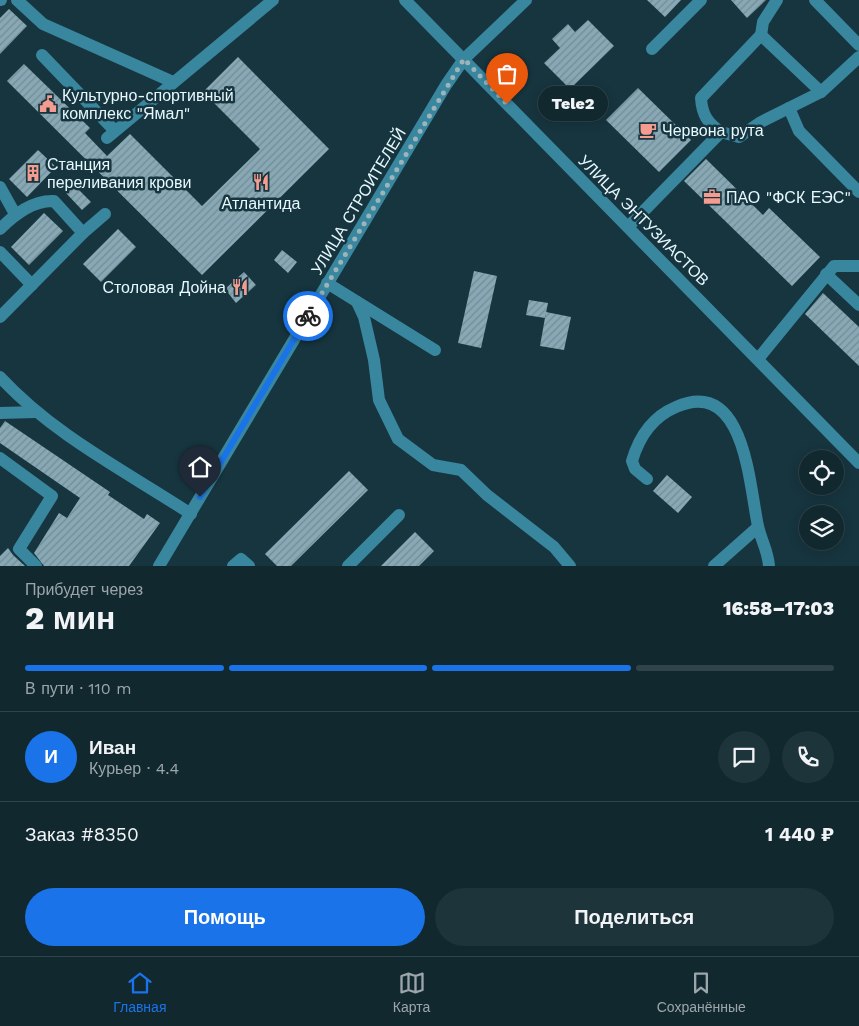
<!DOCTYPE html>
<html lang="ru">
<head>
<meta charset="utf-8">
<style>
	:root { --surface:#11282f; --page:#1e343b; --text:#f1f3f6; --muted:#9ca6aa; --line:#30444b; --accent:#1a73e8 }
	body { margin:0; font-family:"Work Sans",sans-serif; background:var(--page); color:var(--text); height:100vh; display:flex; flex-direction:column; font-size:19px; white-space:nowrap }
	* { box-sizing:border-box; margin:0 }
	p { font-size:16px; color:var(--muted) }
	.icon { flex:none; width:28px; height:28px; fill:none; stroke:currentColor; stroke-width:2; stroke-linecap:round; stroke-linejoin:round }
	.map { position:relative; height:566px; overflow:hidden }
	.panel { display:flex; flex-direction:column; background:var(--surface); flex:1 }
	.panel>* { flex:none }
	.tools { position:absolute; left:799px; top:450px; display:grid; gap:10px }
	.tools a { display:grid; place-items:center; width:45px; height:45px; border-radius:50%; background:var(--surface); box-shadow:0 2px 12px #0003,0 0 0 1px var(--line); font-size:25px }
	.pin { position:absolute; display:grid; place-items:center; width:42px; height:42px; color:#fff; margin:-51px -21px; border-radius:50% 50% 50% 0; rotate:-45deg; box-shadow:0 0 5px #0007 }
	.pin .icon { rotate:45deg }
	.courier { position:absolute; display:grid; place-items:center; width:50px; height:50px; margin:-25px; border:4px solid #1a73e8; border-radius:50%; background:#fff; color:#222; box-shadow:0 1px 6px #0007 }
	.bubble { position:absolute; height:35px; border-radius:18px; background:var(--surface); box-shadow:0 2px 12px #0003,0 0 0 1px var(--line); font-size:16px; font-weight:800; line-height:35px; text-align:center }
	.summary em { font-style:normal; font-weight:800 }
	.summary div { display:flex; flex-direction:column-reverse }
	.summary { display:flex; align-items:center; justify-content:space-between; height:85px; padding:0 25px }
	h1 { font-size:32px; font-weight:800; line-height:38px }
	.bar { display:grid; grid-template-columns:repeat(4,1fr); gap:8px 5px; align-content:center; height:60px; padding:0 25px }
	.bar i { height:6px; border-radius:4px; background:var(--line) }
	.bar .current { background:var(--accent) }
	.bar p { grid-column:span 4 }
	.line { display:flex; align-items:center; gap:12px; padding:0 25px; border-top:1px solid var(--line) }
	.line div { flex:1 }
	.round { display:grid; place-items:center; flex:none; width:52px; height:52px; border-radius:26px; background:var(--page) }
	.action { display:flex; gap:10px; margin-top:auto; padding:10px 25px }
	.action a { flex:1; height:58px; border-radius:30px; background:var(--accent); color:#fff; font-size:20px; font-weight:800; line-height:58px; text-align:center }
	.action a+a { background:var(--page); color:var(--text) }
	.menu { display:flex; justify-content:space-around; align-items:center; height:70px; border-top:1px solid var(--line); background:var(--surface); font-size:14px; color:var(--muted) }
	.menu a { display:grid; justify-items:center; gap:2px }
	.menu .current { color:var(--accent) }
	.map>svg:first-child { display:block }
	.building { fill:url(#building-hatch) }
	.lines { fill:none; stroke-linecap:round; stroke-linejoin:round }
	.minor { stroke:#39869f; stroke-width:12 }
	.done { stroke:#9eb4bb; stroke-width:5; stroke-dasharray:0 9 }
	.route { stroke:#1a73e8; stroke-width:6 }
	.labels { text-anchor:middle; stroke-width:5; stroke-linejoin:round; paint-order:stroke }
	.poi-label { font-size:16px; fill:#e7f8fe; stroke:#17353f; text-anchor:start }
	.street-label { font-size:16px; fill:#e7f8fe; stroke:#17353f }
</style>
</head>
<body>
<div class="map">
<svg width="859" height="566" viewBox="0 0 859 566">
	<defs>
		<pattern id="building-hatch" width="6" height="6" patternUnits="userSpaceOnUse" patternTransform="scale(1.25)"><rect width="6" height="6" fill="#87a8b4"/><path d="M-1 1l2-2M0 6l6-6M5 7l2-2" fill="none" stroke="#738c95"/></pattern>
	</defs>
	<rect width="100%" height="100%" fill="#17353f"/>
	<g class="building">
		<path d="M647 0H681L665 17Z"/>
		<path d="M731 0H766L747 18Z"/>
		<path d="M9 9 27 26 0 54V18Z"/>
		<path d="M588 20 614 46 570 89 544 63 560 48 552 39 568 24 575 32Z"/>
		<path d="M238 57 329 149 202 275 7 81 24 64 90 128 85 133 107 156 130 134 202 206 260 149 203 92Z"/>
		<path d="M638 88 691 140 659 172 606 120Z"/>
		<path d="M38 150 56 167 27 197 9 179Z"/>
		<path d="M706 159 763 215 769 208 820 257 792 286 684 181Z"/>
		<path d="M73 184 91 202 82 210 65 192Z"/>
		<path d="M44 213 63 231 29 265 11 247Z"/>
		<path d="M118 229 136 247 101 282 83 264Z"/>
		<path d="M282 250 297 262 288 273 274 260Z"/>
		<path d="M474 271 497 276 481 348 458 343Z"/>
		<path d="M244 272 256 285 236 303 225 289Z"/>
		<path d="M823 293 859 327V366L805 314Z"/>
		<path d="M529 300 548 303 545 318 526 315Z"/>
		<path d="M546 312 571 317 564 350 540 346Z"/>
		<path d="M5 421 110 492 108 495 144 519 147 514 160 523 129 566H44L34 553 59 513 67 518 80 498 0 443V428Z"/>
		<path d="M349 471 368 490 291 566H277L265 554Z"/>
		<path d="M667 475 692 497 678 513 653 491Z"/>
		<path d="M415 532 434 551 419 566H381Z"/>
		<path d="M8 548 13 555 25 566H0V556Z"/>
	</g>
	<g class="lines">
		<g class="minor">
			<path d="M0 0H1"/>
			<path d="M17 0 43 24 173 82"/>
			<path d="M405 0 859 463"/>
			<path d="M815 0 859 45"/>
			<path d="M761 35 821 92 859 57"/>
			<path d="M652 49 701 0"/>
			<path d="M42 55 115 131"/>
			<path d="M789 108 799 131 859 192"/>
			<path d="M721 132 739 137 761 122 821 92"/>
			<path d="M107 138 273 0"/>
			<path d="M0 187 15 214"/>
			<path d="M628 227 721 132C707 123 702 114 701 98L761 35 763 22 777 0"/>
			<path d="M0 229C15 214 33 200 54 201L83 233 0 317"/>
			<path d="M83 233 105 214"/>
			<path d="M0 252 32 285"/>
			<path d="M826 274 859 305"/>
			<path d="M327 283 435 350"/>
			<path d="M357 302 364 317 374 360 379 400 398 439 433 465 461 470 487 495 554 547 570 566"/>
			<path d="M758 359 834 266H859"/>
			<path d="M0 377C55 436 124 470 191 514"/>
			<path d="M0 413 36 412"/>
			<path d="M0 458 52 496 19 549 36 566"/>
			<path d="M647 479 635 469 632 461C639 437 652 417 676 407 745 377 749 484 758 526 761 540 768 551 769 566"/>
			<path d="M159 566 446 85 464 59 526 0"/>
			<path d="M233 566 241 559 249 566"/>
			<path d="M348 566 399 515"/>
			<path d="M714 566 758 527"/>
		</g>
	</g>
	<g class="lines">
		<path class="done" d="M308 316 464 59 507 104"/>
		<path class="route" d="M200 497 308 316"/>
	</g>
	<defs>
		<g id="civic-bare" transform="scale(1.35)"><path d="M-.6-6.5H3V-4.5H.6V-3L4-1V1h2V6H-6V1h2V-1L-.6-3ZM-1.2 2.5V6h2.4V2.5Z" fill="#f59c90" stroke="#17353f" stroke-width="2.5" paint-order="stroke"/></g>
		<g id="cafe-bare" transform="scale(1.35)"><path d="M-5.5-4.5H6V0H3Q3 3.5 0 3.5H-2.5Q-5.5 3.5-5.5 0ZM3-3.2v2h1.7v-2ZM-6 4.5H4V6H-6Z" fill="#f59c90" stroke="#17353f" stroke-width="2.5" paint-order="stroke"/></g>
		<g id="building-bare" transform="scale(1.35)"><path d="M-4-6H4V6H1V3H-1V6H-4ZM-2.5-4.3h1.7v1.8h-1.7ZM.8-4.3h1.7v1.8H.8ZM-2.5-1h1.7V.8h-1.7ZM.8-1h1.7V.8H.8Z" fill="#f59c90" stroke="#17353f" stroke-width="2.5" paint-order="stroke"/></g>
		<g id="restaurant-bare" transform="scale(1.35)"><path d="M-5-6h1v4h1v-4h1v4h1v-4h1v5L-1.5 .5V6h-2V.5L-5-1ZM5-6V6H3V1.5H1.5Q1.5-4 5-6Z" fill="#f59c90" stroke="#17353f" stroke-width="2.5" paint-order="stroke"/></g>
		<g id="office-bare" transform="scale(1.35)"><path d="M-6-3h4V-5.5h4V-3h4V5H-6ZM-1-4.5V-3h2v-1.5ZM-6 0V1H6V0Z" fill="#f59c90" stroke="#17353f" stroke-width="2.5" paint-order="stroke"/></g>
	</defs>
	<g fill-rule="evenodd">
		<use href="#civic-bare" x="48" y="104"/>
		<use href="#cafe-bare" x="648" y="130"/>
		<use href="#building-bare" x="33" y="173"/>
		<use href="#restaurant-bare" x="261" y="182"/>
		<use href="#office-bare" x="712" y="197"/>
		<use href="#restaurant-bare" x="240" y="287"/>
	</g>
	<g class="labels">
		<g class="poi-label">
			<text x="62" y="101">Культурно-спортивный<tspan x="62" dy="18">комплекс "Ямал"</tspan></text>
			<text x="662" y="136">Червона рута</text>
			<text x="47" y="170">Станция<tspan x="47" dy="18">переливания крови</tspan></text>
			<text x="726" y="203">ПАО "ФСК ЕЭС"</text>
			<text x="261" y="209" text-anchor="middle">Атлантида</text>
			<text x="226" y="293" text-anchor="end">Столовая Дойна</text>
		</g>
		<g class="street-label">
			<text transform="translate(358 201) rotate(-59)" y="6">УЛИЦА СТРОИТЕЛЕЙ</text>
			<text transform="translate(644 220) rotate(45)" y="6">УЛИЦА ЭНТУЗИАСТОВ</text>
		</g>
	</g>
</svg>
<div class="tools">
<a><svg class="icon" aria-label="locate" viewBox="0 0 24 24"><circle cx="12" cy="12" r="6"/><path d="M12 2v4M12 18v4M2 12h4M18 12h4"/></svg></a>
<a><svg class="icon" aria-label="layers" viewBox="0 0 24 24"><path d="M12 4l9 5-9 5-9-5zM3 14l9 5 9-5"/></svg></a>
</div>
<div class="pin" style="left:507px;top:104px;background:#ea580c"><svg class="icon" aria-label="bag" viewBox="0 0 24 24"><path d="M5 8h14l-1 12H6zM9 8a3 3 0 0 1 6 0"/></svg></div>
<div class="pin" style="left:200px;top:497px;background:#1f2937"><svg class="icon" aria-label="home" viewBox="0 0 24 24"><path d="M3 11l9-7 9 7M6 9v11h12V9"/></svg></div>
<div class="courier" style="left:308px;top:316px"><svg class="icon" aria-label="bike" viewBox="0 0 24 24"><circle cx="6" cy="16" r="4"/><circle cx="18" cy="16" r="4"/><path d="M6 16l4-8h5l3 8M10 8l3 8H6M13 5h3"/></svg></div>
<div class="bubble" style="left:538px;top:86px;width:70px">Tele2</div>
</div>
<section class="panel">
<div class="summary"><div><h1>2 мин</h1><p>Прибудет через</p></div><em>16:58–17:03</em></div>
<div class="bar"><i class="current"></i><i class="current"></i><i class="current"></i><i></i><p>В пути · 110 m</p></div>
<div class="line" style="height:90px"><b class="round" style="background:var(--accent);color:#fff">И</b><div><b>Иван</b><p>Курьер · 4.4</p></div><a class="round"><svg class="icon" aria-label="chat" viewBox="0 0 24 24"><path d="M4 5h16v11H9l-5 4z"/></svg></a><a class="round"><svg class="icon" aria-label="phone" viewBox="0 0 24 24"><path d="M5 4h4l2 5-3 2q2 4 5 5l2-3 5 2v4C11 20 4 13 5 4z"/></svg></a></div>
<div class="line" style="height:65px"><div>Заказ #8350</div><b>1 440 ₽</b></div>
<div class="action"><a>Помощь</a><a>Поделиться</a></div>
</section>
<nav class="menu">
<a class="current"><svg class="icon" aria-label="home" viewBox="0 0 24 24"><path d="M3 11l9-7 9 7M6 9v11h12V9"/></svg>Главная</a>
<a><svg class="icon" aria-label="map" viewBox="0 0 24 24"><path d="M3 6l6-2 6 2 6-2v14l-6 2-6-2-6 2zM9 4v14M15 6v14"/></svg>Карта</a>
<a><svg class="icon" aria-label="saved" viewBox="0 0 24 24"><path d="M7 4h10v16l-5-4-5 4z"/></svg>Сохранённые</a>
</nav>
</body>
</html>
